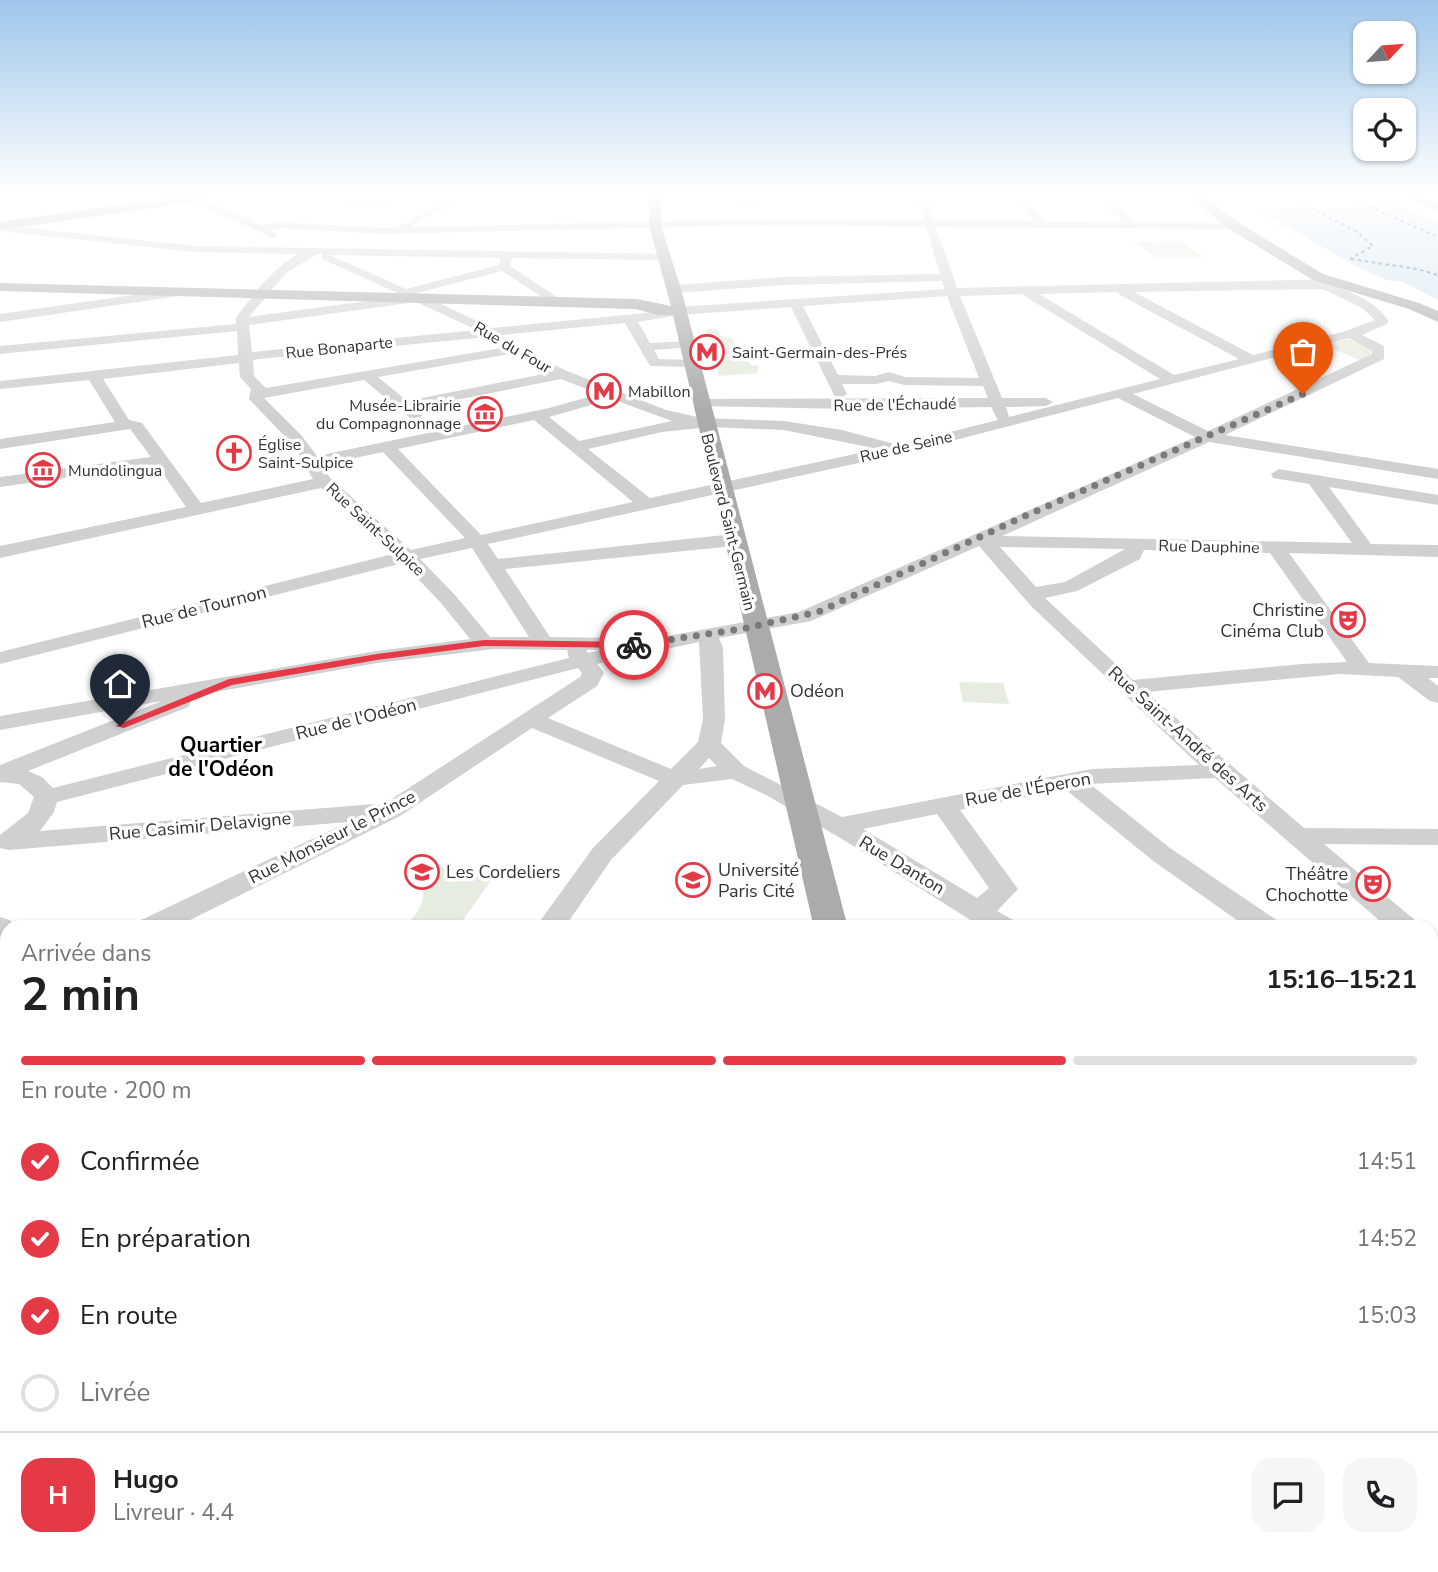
<!DOCTYPE html>
<html lang="fr">
<head>
<meta charset="utf-8">
<style>
	:root { --surface:#fff; --page:#f6f6f6; --text:#202124; --muted:#757577; --line:#e0e0e0; --accent:#e63946 }
	body { margin:0; font-family:"Nunito Sans",sans-serif; background:var(--page); color:var(--text); height:100vh; display:flex; flex-direction:column; font-size:26px; white-space:nowrap }
	* { box-sizing:border-box; margin:0 }
	p { font-size:23px; color:var(--muted) }
	.icon { flex:none; width:38px; height:38px; fill:none; stroke:currentColor; stroke-width:2; stroke-linecap:round; stroke-linejoin:round }
	.map { position:relative; flex:1; overflow:hidden }
	.details { position:absolute; left:0px; top:920px; width:1438px; height:653px; display:flex; flex-direction:column; background:var(--surface); border-radius:21px 21px 0 0; box-shadow:0 2px 5px #0004 }
	.details>* { flex:none }
	.needle { width:46px; rotate:64deg }
	.tools { position:absolute; left:1353px; top:21px; display:grid; gap:14px }
	.tools a { display:grid; place-items:center; width:63px; height:63px; border-radius:14px; background:var(--surface); box-shadow:0 2px 5px #0004; font-size:35px }
	.pin { position:absolute; display:grid; place-items:center; width:60px; height:60px; color:#fff; margin:-72px -30px; border-radius:50% 50% 50% 0; rotate:-45deg; box-shadow:0 0 7px #0007 }
	.pin .icon { rotate:45deg }
	.courier { position:absolute; display:grid; place-items:center; width:70px; height:70px; margin:-35px; border:5px solid #e63946; border-radius:50%; background:#fff; color:#222; box-shadow:0 2px 9px #0007 }
	.head em { font-style:normal; font-weight:700 }
	.head div { display:flex; flex-direction:column-reverse }
	.head { display:flex; align-items:center; justify-content:space-between; height:119px; padding:0 21px }
	h1 { font-size:46px; font-weight:700; line-height:52px }
	.bar { display:grid; grid-template-columns:repeat(4,1fr); gap:10px 7px; align-content:center; height:84px; padding:0 21px }
	.bar i { height:9px; border-radius:5px; background:var(--line) }
	.bar .on { background:var(--accent) }
	.bar p { grid-column:span 4 }
	.line { display:flex; align-items:center; gap:18px; padding:0 21px; border-top:2px solid var(--line) }
	.line div { flex:1 }
	.round { display:grid; place-items:center; flex:none; width:74px; height:74px; border-radius:21px; background:var(--page) }
	ol { padding:0 21px; list-style:none }
	li { display:flex; align-items:center; gap:21px; height:77px }
	li p { margin-inline-start:auto }
	li .icon { padding:7px; border-radius:50%; background:var(--accent); color:#fff; stroke-width:4 }
	li:last-child { color:var(--muted) }
	li i { width:38px; height:38px; border:4px solid var(--line); border-radius:50% }
	.map>svg:first-child { display:block }
	.green { fill:#e6ecdf }
	.water { fill:#cfe2ee }
	.pier { fill:#fff }
	.lines { fill:none; stroke-linecap:round; stroke-linejoin:round }
	.ferry { stroke:#3f7597; stroke-width:2; stroke-dasharray:3.5 3.5; stroke-linecap:butt }
	.minor { fill:#d0d0d0; fill-rule:evenodd }
	.major { fill:#ababab; fill-rule:evenodd }
	.route { fill:#e63946 }
	.done { stroke:#7a7a7a; stroke-width:7; stroke-dasharray:0 12.6 }
	.labels { text-anchor:middle; stroke-width:7; stroke-linejoin:round; paint-order:stroke }
	.far-street-label { font-size:16px; fill:#333; stroke:#fff }
	.far-poi-label { font-size:16px; fill:#333; stroke:#fff; text-anchor:start }
	.street-label { font-size:18px; fill:#333; stroke:#fff }
	.poi-label { font-size:18px; fill:#333; stroke:#fff; text-anchor:start }
	.quarter-label { font-size:21px; font-weight:bold; fill:#000; stroke:#fff }
</style>
</head>
<body>
<div class="map">
<svg width="1438" height="1572" viewBox="0 0 1438 1572">
	<rect width="100%" height="100%" fill="#fff"/>
	<g class="green">
		<path d="M405 196V199H393L392 204 376 205 373 209C354 210 354 206 334 207L332 204 342 203 341 199Z"/>
		<path d="M1179 241 1204 257 1157 258 1133 242Z"/>
		<path d="M715 328 721 336 732 338 741 356H746L751 365 759 366 757 373 719 376 706 329Z"/>
		<path d="M1349 339 1370 349 1371 354 1360 360 1322 345Z"/>
		<path d="M959 682 1003 683 1009 704 963 702Z"/>
		<path d="M436 866 492 879 458 927H401C416 918 427 903 422 885Z"/>
	</g>
	<path class="water" d="M1229 195H1375L1438 223V300L1401 281H1390L1362 269Z"/>
	<path class="pier" d="M1375 195 1417 209 1396 206 1280 209 1260 210 1263 214H1257L1226 196 1242 200Z"/>
	<g class="lines">
		<g class="ferry">
			<path d="M1285 195 1356 231 1373 246 1350 259"/>
			<path d="M1343 195 1438 237"/>
			<path d="M1351 259 1417 269 1438 275"/>
		</g>
		<g class="minor">
			<path d="M170 195 212 202 260 225 280 222 383 228H396L456 195H468L409 227 763 219 924 220 916 195H926L934 220 1035 221 1012 195H1022L1046 221 1123 222 1094 195H1105L1136 222 1234 223 1239 226 1234 229 936 227 957 288 1335 279 1337 282 1334 285C1353 294 1378 302 1388 321L1387 324 1362 335 1384 346V359L1225 435 1438 469V479L1209 442 1002 536 1352 543 1309 484 1273 478 1271 474 1279 469 1438 495V505L1329 487 1371 544 1438 545V557L1289 553 1369 663 1438 666V678H1428L1438 686V703L1430 701 1398 677 1340 674 1146 692 1304 828 1438 829V845L1324 844 1416 921 1420 928H1388L1215 778 1090 784 1170 848 1278 921 1282 928H1248L1152 860 1065 789 960 810 1018 889 997 911 1015 921 1019 928H983L847 842 768 796 732 779 683 785 611 860 564 928H535L593 848 659 781 532 728 400 816 174 928H135L139 921 348 822 9 850 0 848V835L28 813 34 797 19 784 0 782V765L162 701 0 730V716L377 651 470 639 441 603 403 563 0 664V652L393 554 321 488 0 558V546L186 507 157 465 0 487V477L151 457 130 429 0 449V439L115 422 89 380 0 389V381L238 355 237 331 0 354V346L236 324V318C253 294 271 270 298 254L196 252 0 231V225L196 246 664 254 670 257 664 260 512 258 510 266 560 299V305L556 306 502 271 417 293 492 328 656 312 678 307 945 289 942 281 784 285 674 293 668 289 674 285 784 277 940 274 926 227 763 225 383 234 280 228 270 230 278 235 273 238 205 207 167 200V196ZM317 254H322V259L404 296 249 317 286 273ZM330 255 501 258 499 265 406 289ZM1323 289 1362 308 1375 320 1346 331 1253 355 1134 292ZM1118 292 1120 295 1239 359 1174 375 1039 294ZM1023 294V295L1160 379 1009 417 1006 407 1046 406 1053 402 1046 398H1002L960 296ZM947 296 979 378 905 377 889 372 875 376 838 375 803 306ZM416 302 477 330 252 352 249 325ZM791 307 835 397 840 398 847 394 842 384H876L889 381 904 385 983 386 988 398 701 399 694 403 696 406 847 409 991 407 998 420 898 445 842 430 784 421 702 418 666 410 567 371 517 347 501 335 625 323 650 366 691 367 696 366V360L659 359 654 350 691 347V341L650 343 638 322 678 315ZM487 337 501 348 266 388 254 376 253 360 259 359ZM1349 338 1372 351V354L1208 431 1133 394ZM510 354 548 373 407 401 378 377ZM239 363 240 377 251 389 249 399 295 447 313 479 201 503 142 423 129 420 103 379ZM561 379 599 394 549 408 317 456 301 435 264 398 364 380 410 418 415 420 423 415 416 408ZM1118 398 1195 437 799 612 629 643 620 638 550 637 505 569 734 546 743 540 734 534 498 559 488 544 909 452ZM612 399 672 421 579 441 549 417ZM534 420 633 502 481 535 398 449ZM709 427 784 430 878 449 650 498 588 449 662 432ZM383 452 465 538 411 550 330 478 322 465ZM979 546 1031 606 1199 765 1092 769 842 817 744 766 721 743 725 719 723 648 719 638 811 621ZM999 546 1001 547 1125 549 1065 582 1036 587ZM472 548 529 637H490L455 595 420 559ZM1144 550 1270 553 1347 662 1302 664 1133 680 1045 598 1077 591 1140 559ZM699 642 703 719 698 742 671 769 548 718 597 686 604 673 597 664ZM494 649 567 650 569 658 53 788 42 777 28 771 188 707 191 702 187 697 377 663ZM586 650H600L588 653ZM578 668 582 673 580 677 381 806 374 804 40 831 54 812 57 802ZM709 758 717 766 699 769ZM937 814 989 888 977 898 863 829Z"/>
			<path d="M629 195H834L829 198 754 202 634 198Z"/>
			<path d="M182 288 188 292 186 295 0 322V314Z"/>
			<path d="M0 917 10 920 14 928H7V949L0 947Z"/>
			<path d="M1432 939 1438 941V965L1432 963Z"/>
			<path d="M7 984V1007L0 1009V986Z"/>
			<path d="M1432 1036 1438 1038V1064L1432 1062Z"/>
			<path d="M1432 1072 1438 1074V1100L1432 1097Z"/>
			<rect x="1432" y="1183" width="6" height="30"/>
			<path d="M304 1566H350L348 1572H302Z"/>
			<path d="M490 1566H534L533 1572H489Z"/>
		</g>
		<g class="major">
			<path d="M190 195H220L214 199 0 230V222Z"/>
			<path d="M649 195H661V226L681 289 848 928H814L673 315H657L636 309 0 291V283L637 299 671 306 649 226Z"/>
			<path d="M1188 195H1201L1239 223 1323 274 1419 303 1438 311V322L1409 309 1313 280 1229 229Z"/>
			<path d="M1401 195H1417L1438 204V212Z"/>
			<path d="M1438 1380V1428L1432 1429V1381Z"/>
			<path d="M345 1566H438L435 1572H342Z"/>
			<path d="M958 1566H1012L1014 1572H960Z"/>
		</g>
	</g>
	<linearGradient id="sky" x2="0" y2="1"><stop stop-color="#9ec6ea"/><stop offset="0.47" stop-color="#fff"/><stop offset="1" stop-color="#fff" stop-opacity="0"/></linearGradient>
	<rect width="1438" height="415" fill="url(#sky)"/>
	<path class="route" d="M484 640 634 642 639 645 634 648 484 646 377 660 232 685 124 728 115 726 229 679 377 654Z"/>
	<g class="lines">
		<path class="done" d="M634 645 741 629 818 612 1025 516 1303 394"/>
	</g>
	<defs>
		<g id="metro-ring" transform="scale(1.75)"><circle r="9.5" fill="#fff" stroke="#e63946" stroke-width="1.5"/><path d="M-5.5 5V-5H-3L0 0L3-5H5.5V5H3V-.5L0 4L-3-.5V5Z" fill="#e63946"/></g>
		<g id="museum-ring" transform="scale(1.75)"><circle r="9.5" fill="#fff" stroke="#e63946" stroke-width="1.5"/><path d="M0-6L6-3V-2H-6V-3ZM-5-1h2V3h-2ZM-1-1h2V3h-2ZM3-1h2V3H3ZM-6 4H6V6H-6Z" fill="#e63946"/></g>
		<g id="church-ring" transform="scale(1.75)"><circle r="9.5" fill="#fff" stroke="#e63946" stroke-width="1.5"/><path d="M-1.2-6h2.4v3.5h3.3v2.4h-3.3V6h-2.4V-.1h-3.3v-2.4h3.3Z" fill="#e63946"/></g>
		<g id="theatre-ring" transform="scale(1.75)"><circle r="9.5" fill="#fff" stroke="#e63946" stroke-width="1.5"/><path d="M-5-5.5Q0-4 5-5.5V0Q5 5 0 6Q-5 5-5 0ZM-3.3-2.5H-1v1.5H-3.3ZM1-2.5H3.3v1.5H1ZM-2.8 1Q0 5.5 2.8 1Z" fill="#e63946"/></g>
		<g id="university-ring" transform="scale(1.75)"><circle r="9.5" fill="#fff" stroke="#e63946" stroke-width="1.5"/><path d="M0-5L7-2L0 1L-7-2ZM-4 1L0 2.5L4 1V4Q0 6-4 4Z" fill="#e63946"/></g>
	</defs>
	<g fill-rule="evenodd">
		<use href="#metro-ring" x="707" y="352"/>
		<use href="#metro-ring" x="604" y="391"/>
		<use href="#museum-ring" x="485" y="414"/>
		<use href="#church-ring" x="234" y="453"/>
		<use href="#museum-ring" x="43" y="470"/>
		<use href="#theatre-ring" x="1348" y="620"/>
		<use href="#metro-ring" x="765" y="691"/>
		<use href="#university-ring" x="422" y="872"/>
		<use href="#university-ring" x="693" y="880"/>
		<use href="#theatre-ring" x="1373" y="884"/>
	</g>
	<g class="labels">
		<g class="far-street-label">
			<text transform="translate(339 347) rotate(-6)" y="6">Rue Bonaparte</text>
			<text transform="translate(513 347) rotate(30)" y="6">Rue du Four</text>
			<text transform="translate(895 404) rotate(-1)" y="6">Rue de l'Échaudé</text>
			<text transform="translate(906 446) rotate(-13)" y="6">Rue de Seine</text>
			<text transform="translate(729 522) rotate(76)" y="6">Boulevard Saint-Germain</text>
			<text transform="translate(376 529) rotate(43)" y="6">Rue Saint-Sulpice</text>
			<text transform="translate(1209 546) rotate(1)" y="6">Rue Dauphine</text>
		</g>
		<g class="far-poi-label">
			<text x="732" y="358">Saint-Germain-des-Prés</text>
			<text x="628" y="397">Mabillon</text>
			<text x="461" y="411" text-anchor="end">Musée-Librairie<tspan x="461" dy="18">du Compagnonnage</tspan></text>
			<text x="258" y="450">Église<tspan x="258" dy="18">Saint-Sulpice</tspan></text>
			<text x="68" y="476">Mundolingua</text>
		</g>
		<g class="street-label">
			<text transform="translate(204 607) rotate(-14)" y="6">Rue de Tournon</text>
			<text transform="translate(356 719) rotate(-14)" y="6">Rue de l'Odéon</text>
			<text transform="translate(1188 739) rotate(42)" y="6">Rue Saint-André des Arts</text>
			<text transform="translate(1028 789) rotate(-10)" y="6">Rue de l'Éperon</text>
			<text transform="translate(200 826) rotate(-5)" y="6">Rue Casimir Delavigne</text>
			<text transform="translate(332 837) rotate(-27)" y="6">Rue Monsieur le Prince</text>
			<text transform="translate(902 865) rotate(31)" y="6">Rue Danton</text>
		</g>
		<g class="poi-label">
			<text x="1324" y="616" text-anchor="end">Christine<tspan x="1324" dy="21">Cinéma Club</tspan></text>
			<text x="790" y="697">Odéon</text>
			<text x="718" y="876">Université<tspan x="718" dy="21">Paris Cité</tspan></text>
			<text x="446" y="878">Les Cordeliers</text>
			<text x="1348" y="880" text-anchor="end">Théâtre<tspan x="1348" dy="21">Chochotte</tspan></text>
		</g>
		<g class="quarter-label">
			<text x="221" y="752">Quartier<tspan x="221" dy="24">de l'Odéon</tspan></text>
		</g>
	</g>
</svg>
<div class="tools">
<a><svg class="needle" viewBox="-14 -14 28 28"><path d="M0-13l5 13h-10z" fill="#e53935"/><path d="M0 13l5-13h-10z" fill="#757577"/></svg></a>
<a><svg class="icon" aria-label="locate" viewBox="0 0 24 24"><circle cx="12" cy="12" r="6"/><path d="M12 2v4M12 18v4M2 12h4M18 12h4"/></svg></a>
</div>
<div class="pin" style="left:1303px;top:394px;background:#ea580c"><svg class="icon" aria-label="bag" viewBox="0 0 24 24"><path d="M5 8h14l-1 12H6zM9 8a3 3 0 0 1 6 0"/></svg></div>
<div class="pin" style="left:120px;top:726px;background:#1f2937"><svg class="icon" aria-label="home" viewBox="0 0 24 24"><path d="M3 11l9-7 9 7M6 9v11h12V9"/></svg></div>
<div class="courier" style="left:634px;top:645px"><svg class="icon" aria-label="bike" viewBox="0 0 24 24"><circle cx="6" cy="16" r="4"/><circle cx="18" cy="16" r="4"/><path d="M6 16l4-8h5l3 8M10 8l3 8H6M13 5h3"/></svg></div>
<section class="details">
<div class="head"><div><h1>2 min</h1><p>Arrivée dans</p></div><em>15:16–15:21</em></div>
<div class="bar"><i class="on"></i><i class="on"></i><i class="on"></i><i></i><p>En route · 200 m</p></div>
<ol>
<li><svg class="icon" aria-label="check" viewBox="0 0 24 24"><path d="M5 12l5 5 9-10"/></svg>Confirmée<p>14:51</p></li>
<li><svg class="icon" aria-label="check" viewBox="0 0 24 24"><path d="M5 12l5 5 9-10"/></svg>En préparation<p>14:52</p></li>
<li><svg class="icon" aria-label="check" viewBox="0 0 24 24"><path d="M5 12l5 5 9-10"/></svg>En route<p>15:03</p></li>
<li><i></i>Livrée</li>
</ol>
<div class="line" style="height:126px"><b class="round" style="background:var(--accent);color:#fff">H</b><div><b>Hugo</b><p>Livreur · 4.4</p></div><a class="round"><svg class="icon" aria-label="chat" viewBox="0 0 24 24"><path d="M4 5h16v11H9l-5 4z"/></svg></a><a class="round"><svg class="icon" aria-label="phone" viewBox="0 0 24 24"><path d="M5 4h4l2 5-3 2q2 4 5 5l2-3 5 2v4C11 20 4 13 5 4z"/></svg></a></div>
</section>
</div>
</body>
</html>
